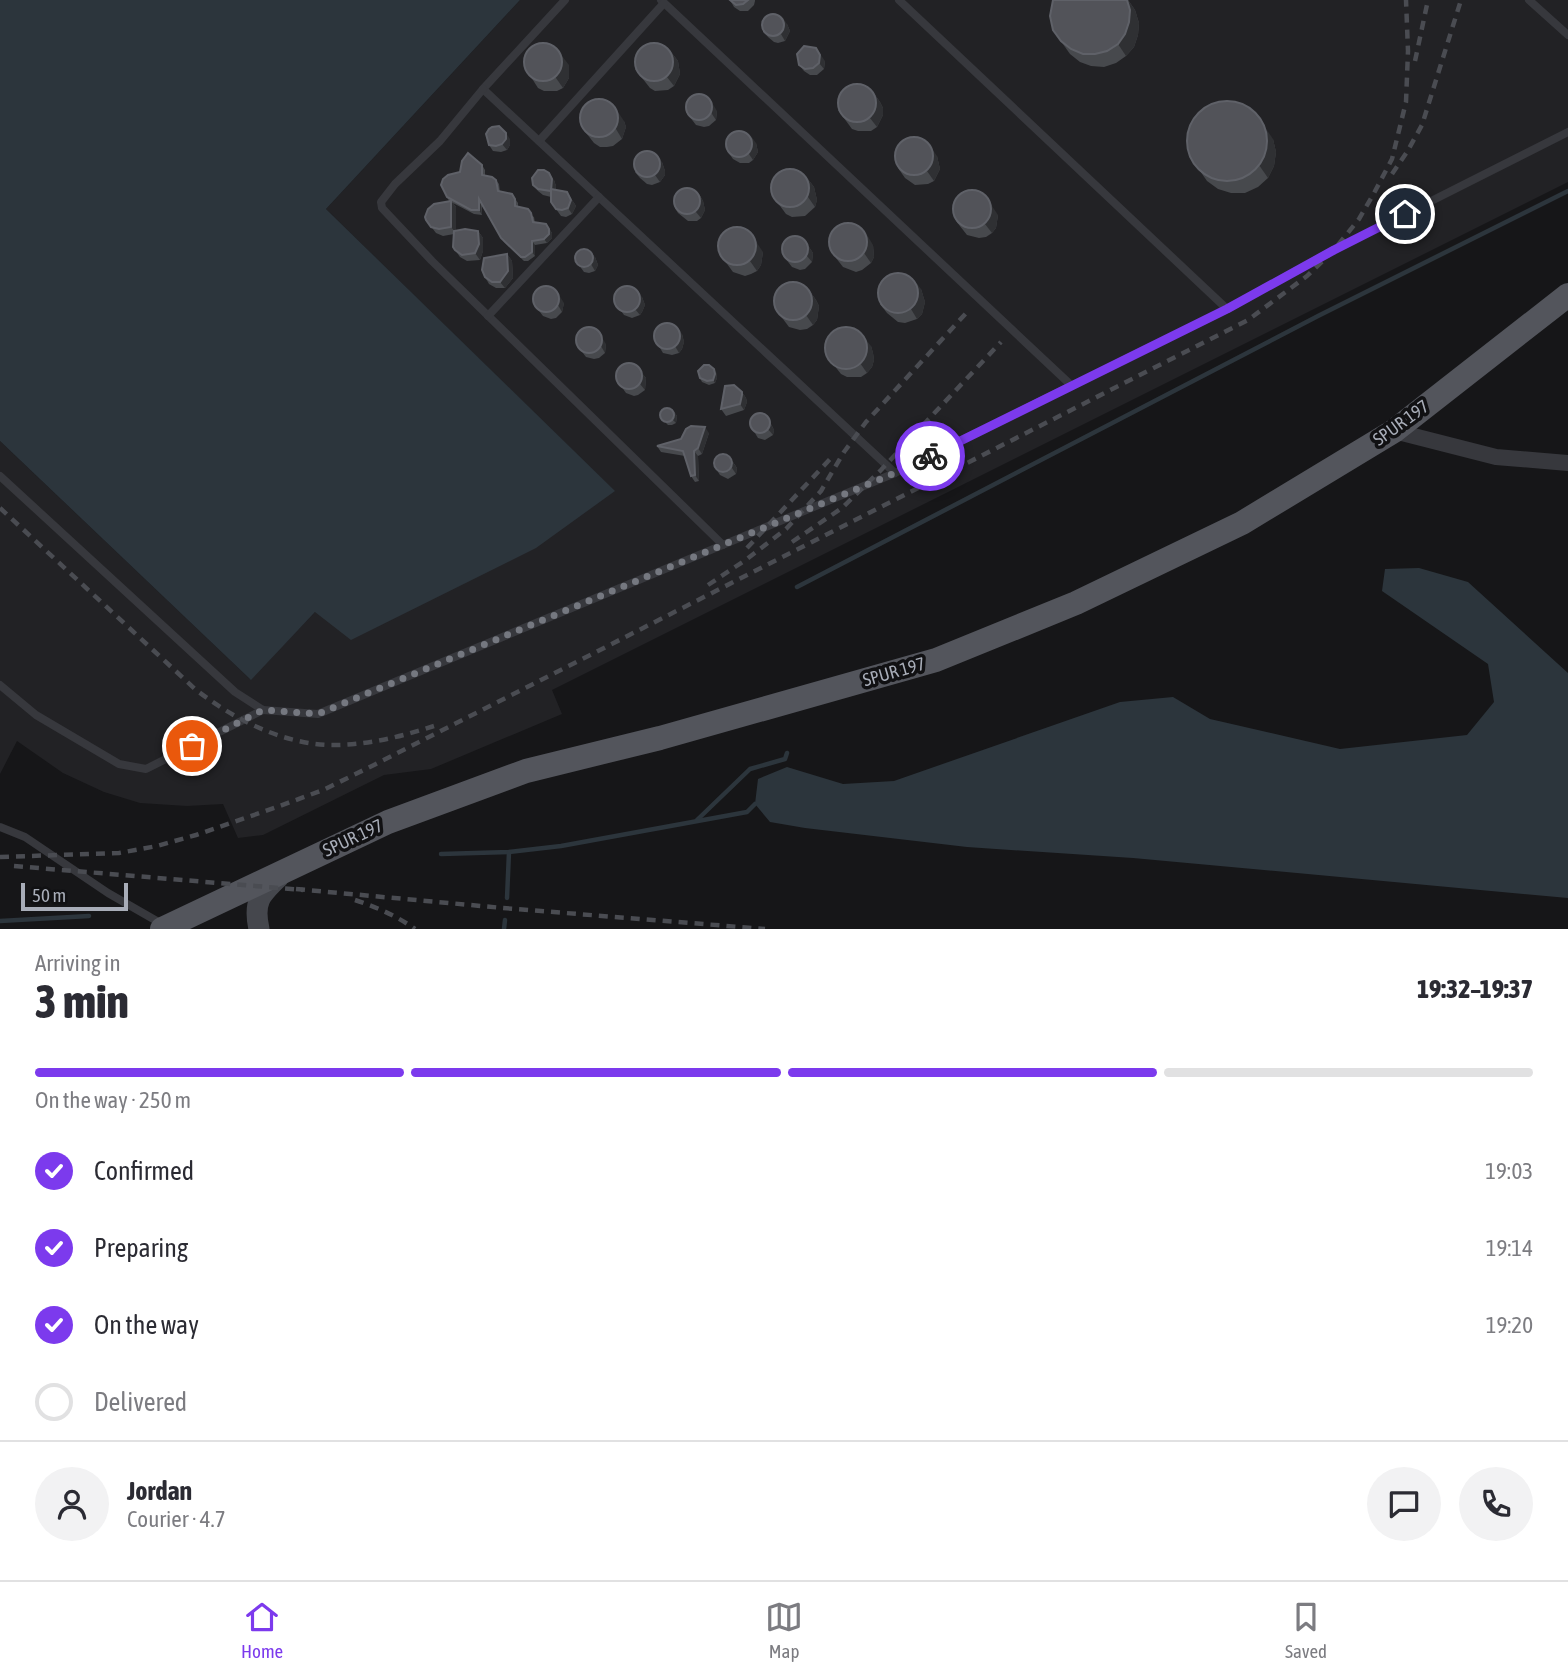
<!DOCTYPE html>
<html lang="en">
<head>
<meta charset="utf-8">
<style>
	:root { --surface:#fff; --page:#f2f2f3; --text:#2b2b33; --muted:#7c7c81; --line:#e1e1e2; --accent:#7c3aed }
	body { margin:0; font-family:"Asap Condensed",sans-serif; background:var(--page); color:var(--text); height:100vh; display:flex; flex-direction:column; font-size:26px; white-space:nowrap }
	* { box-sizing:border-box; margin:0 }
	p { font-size:23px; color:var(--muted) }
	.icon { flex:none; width:38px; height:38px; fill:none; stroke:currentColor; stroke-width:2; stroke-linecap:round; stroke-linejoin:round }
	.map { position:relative; height:929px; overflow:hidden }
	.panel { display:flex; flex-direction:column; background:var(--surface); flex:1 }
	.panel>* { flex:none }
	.scale { position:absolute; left:21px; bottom:18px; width:107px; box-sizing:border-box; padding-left:7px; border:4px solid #a8adb8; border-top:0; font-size:19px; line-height:24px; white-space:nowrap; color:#a8adb8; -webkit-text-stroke:5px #111113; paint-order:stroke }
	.pin { position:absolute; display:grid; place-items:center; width:60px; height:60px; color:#fff; margin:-30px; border:4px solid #fff; border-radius:50%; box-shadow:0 2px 7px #0007 }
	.courier { position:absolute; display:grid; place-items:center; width:70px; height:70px; margin:-35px; border:5px solid #7c3aed; border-radius:50%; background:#fff; color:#222; box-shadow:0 2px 9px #0007 }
	.overview em { font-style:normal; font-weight:800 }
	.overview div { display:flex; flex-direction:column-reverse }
	.overview { display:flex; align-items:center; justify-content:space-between; height:119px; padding:0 35px }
	h1 { font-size:46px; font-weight:800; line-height:52px }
	.bar { display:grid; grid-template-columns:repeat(4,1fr); gap:10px 7px; align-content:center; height:84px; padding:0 35px }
	.bar i { height:9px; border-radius:5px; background:var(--line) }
	.bar .on { background:var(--accent) }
	.bar p { grid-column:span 4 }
	.line { display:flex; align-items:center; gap:18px; padding:0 35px; border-top:2px solid var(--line) }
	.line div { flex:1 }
	.round { display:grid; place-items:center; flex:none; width:74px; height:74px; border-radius:37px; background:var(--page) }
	ol { padding:0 35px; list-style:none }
	li { display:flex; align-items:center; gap:21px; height:77px }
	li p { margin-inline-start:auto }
	li .icon { padding:7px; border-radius:50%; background:var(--accent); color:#fff; stroke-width:4 }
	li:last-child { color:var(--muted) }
	li i { width:38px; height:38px; border:4px solid var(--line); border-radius:50% }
	.menu { display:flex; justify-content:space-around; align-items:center; height:98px; border-top:2px solid var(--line); background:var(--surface); font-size:19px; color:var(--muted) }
	.menu a { display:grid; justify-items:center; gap:4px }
	.menu .on { color:var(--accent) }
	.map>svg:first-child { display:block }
	.built { fill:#222225 }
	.water { fill:#2c353c }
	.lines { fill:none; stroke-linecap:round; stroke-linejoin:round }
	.stream { stroke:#2c353c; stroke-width:4.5 }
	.lane { stroke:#37383d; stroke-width:8 }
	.street { stroke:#37383d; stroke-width:16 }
	.secondary { stroke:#45474d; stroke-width:21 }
	.primary { stroke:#53555c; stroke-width:24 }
	.rail { stroke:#4a4c52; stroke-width:4.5; stroke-dasharray:9 7; stroke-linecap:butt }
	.wall { fill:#47494d }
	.shaded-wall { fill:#2f3033 }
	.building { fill:#525359; stroke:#5f6168; stroke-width:2 }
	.done { stroke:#757880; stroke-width:7; stroke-dasharray:0 12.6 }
	.route { stroke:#7c3aed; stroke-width:9 }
	.labels { text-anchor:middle; stroke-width:7; stroke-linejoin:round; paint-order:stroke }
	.street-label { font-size:18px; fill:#a8adb8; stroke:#111113 }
</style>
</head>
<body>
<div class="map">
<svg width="1568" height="929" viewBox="0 0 1568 929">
	<rect width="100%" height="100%" fill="#161618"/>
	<path class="built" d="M520 0H1568V182L552 690 562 714 431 769 384 775 263 835 238 838 223 804 187 806 140 803 104 792 63 773 17 741 0 774V441L250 679 315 612 614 491 326 209Z"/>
	<g class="water">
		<path d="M0 0H520L326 209 615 491 536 548 351 640 315 612 251 680 0 441Z"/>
		<path d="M1419 568 1468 582 1568 673V898L1133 858 967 847 805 828 770 822 755 804 758 779 787 767 843 784 894 781 1120 702 1173 697 1210 719 1340 749 1467 735 1494 702 1488 664 1382 591 1385 569Z"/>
	</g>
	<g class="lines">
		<g class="stream">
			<path d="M797 587 1318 316 1568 191"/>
			<path d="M697 820 750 769 785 759 787 753"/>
			<path d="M441 854 509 852 561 846 747 812 755 804"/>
			<path d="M507 898 509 852"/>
			<path d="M0 921 89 916"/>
			<path d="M504 929 505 920"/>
		</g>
		<g class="lane">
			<path d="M565 0 483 89 895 473"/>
			<path d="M661 0 1072 386"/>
			<path d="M899 0 1227 309"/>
			<path d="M1529 0 1568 35"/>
			<path d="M483 89 440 141 395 184 381 202 382 208 432 261 723 545"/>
			<path d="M539 141 664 3"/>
			<path d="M488 316 599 197"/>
			<path d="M0 476 235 692 263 710 318 714 895 473 1227 309 1334 250 1568 132"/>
			<path d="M0 685 36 715 119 764 146 769 263 710"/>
			<path d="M0 827 25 837 108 893 162 924"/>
		</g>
		<path class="street" d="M1394 431 1496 457 1568 463"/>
		<path class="secondary" d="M259 929C253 902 260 895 279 877"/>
		<path class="primary" d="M162 929 388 822 526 771 660 738 936 660 1076 603 1242 523 1394 431 1568 295"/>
		<g class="rail">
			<path d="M1415 61 1428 0"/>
			<path d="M1392 174 1407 152 1422 125 1461 0"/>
			<path d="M0 508 195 689C232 718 280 743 328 745 364 746 400 737 434 726"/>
			<path d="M792 542 842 508 881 470 1001 342"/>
			<path d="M747 548 832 457"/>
			<path d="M708 585 747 559 786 529 821 491 844 452 866 422 969 310"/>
			<path d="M0 857 119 853 157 846 196 835 277 807 323 790 374 765 1248 320 1307 276 1334 250 1359 219 1373 195 1392 159 1406 102 1408 51 1406 0"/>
			<path d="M14 866 303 890"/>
			<path d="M296 889 503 908 765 929"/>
			<path d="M355 900C376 907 397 916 415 929"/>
		</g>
	</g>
	<g class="wall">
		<path d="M730 0H755V1L754 5 748 11H740L734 7Z"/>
		<path d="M1053 0H1128L1135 10 1139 23 1138 35 1134 47 1126 56 1116 63 1104 67 1091 66 1080 62 1070 54 1053 30Z"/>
		<path d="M787 24 790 31 785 41 778 43 774 42 768 37 763 31Z"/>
		<path d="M671 52 678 61 680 74 674 86 668 90 655 91 650 88 635 69Z"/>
		<path d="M825 61 824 69 817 75H810L804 71 799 65Z"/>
		<path d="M569 65V78L563 88 557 91H544L538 88 524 66Z"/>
		<path d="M873 92 880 102 883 108V115L877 127 871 131H858L852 129 838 110Z"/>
		<path d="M717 111 716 120 709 126 704 127 696 125 686 112Z"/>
		<path d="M624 121 626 127 622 139 613 146 607 147H600L594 143 583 129Z"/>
		<path d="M510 139V145L507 150 501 152 493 151 489 145Z"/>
		<path d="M1273 139 1276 152 1274 166 1268 178 1258 187 1245 193H1231L1218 189 1207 181 1191 158Z"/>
		<path d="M756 143 758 152 753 160 749 163H740L733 159 728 152Z"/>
		<path d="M937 156 940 169 934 181 928 184 915 185 905 178 898 168Z"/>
		<path d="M662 162 665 171V175L660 182 652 185 647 184 640 178 635 172Z"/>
		<path d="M482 165 485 170V175L496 180 499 184 500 192 512 194 518 203V207L534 217 535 223 546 224 552 233V238L547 243 535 245V256L528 261H524L504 242 482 204V215L474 214 453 203 456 207V231H478L483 238V251L480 260 467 261 460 257 455 250 454 234 443 236 436 233 426 220 449 201 447 197Z"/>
		<path d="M807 178 814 187 817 200 815 207 805 216 792 217 786 214 772 195Z"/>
		<path d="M554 180 556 186V190L567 192 576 206 572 214 566 217 561 216 551 202V197L543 195 538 191 533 185Z"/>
		<path d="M699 194 703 201 705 210 701 218 697 221H688L678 213 674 206Z"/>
		<path d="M998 215 996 228 992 233 986 237 979 238 967 235 956 221Z"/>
		<path d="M803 238 813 253 812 262 805 269 800 270 792 267 782 254Z"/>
		<path d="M873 245 874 257 871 263 862 270 856 272 843 267 836 258Z"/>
		<path d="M763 252 761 265 757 271 751 274 745 276 733 272 719 253Z"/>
		<path d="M507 254 512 261 513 278 505 288H496L489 284 485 277Z"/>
		<path d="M595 257 598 265 595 271 589 273 584 272 576 261Z"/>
		<path d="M921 289 925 302 922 314 917 319 905 323 898 322 887 313 880 304Z"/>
		<path d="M809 290 816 300 819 306 817 320 813 325 807 329 800 330 789 327 774 307Z"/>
		<path d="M642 297 645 305 642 312 640 315 632 318 624 315 614 301Z"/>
		<path d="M564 303 562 312 556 318 551 319 543 316 536 307Z"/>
		<path d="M682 334 684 342 682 349 679 353 672 355 663 353 654 338Z"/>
		<path d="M606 344 605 353 599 358 594 359 586 357 579 348Z"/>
		<path d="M871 346 873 353 874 360 872 367 867 373 861 377H847L841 374 826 355Z"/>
		<path d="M641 372 646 378 645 390 638 395 634 396 626 393 616 379Z"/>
		<path d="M716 372 717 378 715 383 709 385 702 382 700 378Z"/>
		<path d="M742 392 746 398 747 402 744 410 726 416 721 409Z"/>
		<path d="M672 409 677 416 676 423 672 425H668L660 417Z"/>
		<path d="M770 422 774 430 773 435 765 440 758 438 750 425Z"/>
		<path d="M709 433 702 454 698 456 699 481 695 482 691 476 685 456 661 452 657 446Z"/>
		<path d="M729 456 737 468 736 474 728 479 720 475 716 469Z"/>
	</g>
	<g class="shaded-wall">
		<path d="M1127 0H1128L1135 10 1139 23 1138 35 1134 47 1126 56 1118 44Z"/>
		<path d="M783 18 787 24 790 31 785 41 781 34Z"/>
		<path d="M816 48 825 61 824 69 819 63Z"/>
		<path d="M671 52 678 61 680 74 674 86 667 77Z"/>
		<path d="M562 56 569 65V78L563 88 556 78Z"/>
		<path d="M873 92 880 102 883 108V115L877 127 870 118Z"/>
		<path d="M708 96 717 111 716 120 712 114Z"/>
		<path d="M618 112 624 121 626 127 622 139 616 129Z"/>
		<path d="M1256 114 1273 139 1276 152 1274 166 1268 178 1259 165Z"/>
		<path d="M506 133 510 139V145L507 150 502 144Z"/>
		<path d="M751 136 756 143 758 152 753 160 749 154Z"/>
		<path d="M930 146 937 156 940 169 934 181 927 171Z"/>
		<path d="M657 156 662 162 665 171V175L660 182 655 175Z"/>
		<path d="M549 173 554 180 556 186 555 198 551 191Z"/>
		<path d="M807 178 814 187 817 200 815 207 808 197Z"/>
		<path d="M567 192 576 206 572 214 568 208Z"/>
		<path d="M699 194 703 201 705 210 701 218 696 212Z"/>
		<path d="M984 194 998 215 996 228 992 233 985 224Z"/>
		<path d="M479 199 481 203 482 215 479 210Z"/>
		<path d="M451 201 456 207V233L451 227Z"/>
		<path d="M549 229 552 233V238L547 243 544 239Z"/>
		<path d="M478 231 483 238V251L480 260 475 253Z"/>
		<path d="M749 231 763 252 761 265 757 271 750 261Z"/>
		<path d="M867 235 873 245 874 257 871 263 864 253Z"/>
		<path d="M532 241 535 245V256L532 252Z"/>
		<path d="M809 247 813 253 812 262 807 256Z"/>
		<path d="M590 251 595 257 598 265 595 271 591 264Z"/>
		<path d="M507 254 512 261 513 278 505 288 500 282Z"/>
		<path d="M914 280 921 289 925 302 922 314 917 319 911 309Z"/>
		<path d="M809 290 816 300 819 306 817 320 813 325 806 315Z"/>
		<path d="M637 291 642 297 645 305 642 312 640 315 635 309Z"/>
		<path d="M559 295 564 303 562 312 558 305Z"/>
		<path d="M677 328 682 334 684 342 682 349 679 353 675 346Z"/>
		<path d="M597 330 606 344 605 353 601 346Z"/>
		<path d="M864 337 871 346 873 353 874 360 872 367 867 373 860 363Z"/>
		<path d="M714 369 716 372 717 378 715 383 713 380Z"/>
		<path d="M641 372 646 378 645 390 640 384Z"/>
		<path d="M742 392 746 398 747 402 744 410 740 404Z"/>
		<path d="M675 413 677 416 676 423 673 420Z"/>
		<path d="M766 415 774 430 773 435 768 429Z"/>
		<path d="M705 427 709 433 702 454 698 448Z"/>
		<path d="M694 451 698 456 699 481 695 475Z"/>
		<path d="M732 461 737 468 736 474 732 468Z"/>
	</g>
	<g class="building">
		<path d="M730 0H748L743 4 736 5Z"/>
		<path d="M1053 0H1127L1130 10 1129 22 1125 34 1118 44 1107 51 1095 54H1083L1071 49 1061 41 1053 30 1050 16Z"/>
		<circle cx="773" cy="25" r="11"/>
		<circle cx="543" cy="62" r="19"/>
		<circle cx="654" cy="62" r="19"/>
		<path d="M804 46 816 48 820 55 819 63 813 68 805 69 799 65 797 54Z"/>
		<circle cx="857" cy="103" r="19"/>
		<circle cx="699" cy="107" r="13"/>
		<circle cx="599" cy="118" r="19"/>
		<circle cx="1227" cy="141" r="40"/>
		<path d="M499 126 506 133V139L502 144 496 146 489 145 486 134 489 129 492 127Z"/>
		<circle cx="739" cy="144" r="13"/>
		<circle cx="914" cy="156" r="19"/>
		<circle cx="647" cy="164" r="13"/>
		<path d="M468 153 482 165V175L492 177 496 180 498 191 512 194 515 199V206L528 209 531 213 533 222 546 224 549 229V234L544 239 532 241V252L525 257H521L501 238 479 199V210H471L447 197 441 185 443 179 448 175 460 172 462 161Z"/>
		<circle cx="790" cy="188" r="19"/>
		<path d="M538 170H544L549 173 552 179 551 191 538 189 533 185 532 178Z"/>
		<circle cx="687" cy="201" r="13"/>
		<path d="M551 189 567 192 571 200 568 208 562 210 556 209 551 202Z"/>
		<circle cx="972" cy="209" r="19"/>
		<path d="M451 201V227L439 229 431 227 426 220 425 217 428 209 434 204Z"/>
		<circle cx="848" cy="242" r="19"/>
		<circle cx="737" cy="246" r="19"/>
		<path d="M465 229 478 231 479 244 475 253 462 255 455 250 453 247 454 231Z"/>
		<circle cx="795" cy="249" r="13"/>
		<circle cx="584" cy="258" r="9"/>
		<path d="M507 254 508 271 500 282H492L485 277 482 270 484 258Z"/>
		<circle cx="898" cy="293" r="20"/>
		<circle cx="793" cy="301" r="19"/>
		<circle cx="546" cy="299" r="13"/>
		<circle cx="627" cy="299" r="13"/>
		<circle cx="667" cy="336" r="13"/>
		<circle cx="589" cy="340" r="13"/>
		<circle cx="846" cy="348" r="21"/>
		<circle cx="629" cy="376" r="13"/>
		<path d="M704 365H709L714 369 715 374 713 380 707 381 700 378 698 371Z"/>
		<path d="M734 385 742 392V395L740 404 721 409 725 386Z"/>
		<circle cx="667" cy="415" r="7"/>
		<circle cx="760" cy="423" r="10"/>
		<path d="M691 426 705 427 698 448 694 451 695 475 691 476 683 451 657 446 681 439 686 429Z"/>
		<circle cx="723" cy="463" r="9"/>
	</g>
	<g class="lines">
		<path class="done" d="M192 746 263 710 318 714 895 473 930 456"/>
		<path class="route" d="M930 456 1227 309 1334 250 1405 214"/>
	</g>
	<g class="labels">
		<g class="street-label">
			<text transform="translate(1401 423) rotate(-36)" y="6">SPUR 197</text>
			<text transform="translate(894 672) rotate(-16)" y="6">SPUR 197</text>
			<text transform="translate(353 838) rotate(-25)" y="6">SPUR 197</text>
		</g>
	</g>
</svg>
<div class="scale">50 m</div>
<div class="pin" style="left:192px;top:746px;background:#ea580c"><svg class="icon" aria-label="bag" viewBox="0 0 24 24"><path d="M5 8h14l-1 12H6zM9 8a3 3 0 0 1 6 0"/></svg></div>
<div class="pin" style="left:1405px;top:214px;background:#1f2937"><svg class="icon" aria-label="home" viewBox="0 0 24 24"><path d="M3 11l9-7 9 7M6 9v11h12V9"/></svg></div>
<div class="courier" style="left:930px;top:456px"><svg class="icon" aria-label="bike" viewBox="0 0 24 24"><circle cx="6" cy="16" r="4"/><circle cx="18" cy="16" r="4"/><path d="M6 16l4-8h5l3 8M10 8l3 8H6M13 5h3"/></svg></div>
</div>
<section class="panel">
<div class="overview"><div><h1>3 min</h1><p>Arriving in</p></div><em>19:32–19:37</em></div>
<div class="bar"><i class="on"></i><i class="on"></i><i class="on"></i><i></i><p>On the way · 250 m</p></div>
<ol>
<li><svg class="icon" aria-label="check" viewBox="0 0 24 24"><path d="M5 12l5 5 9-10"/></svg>Confirmed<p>19:03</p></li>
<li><svg class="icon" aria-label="check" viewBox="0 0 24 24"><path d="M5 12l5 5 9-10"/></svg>Preparing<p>19:14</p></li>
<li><svg class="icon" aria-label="check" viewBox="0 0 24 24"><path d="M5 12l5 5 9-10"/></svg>On the way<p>19:20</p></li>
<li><i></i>Delivered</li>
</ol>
<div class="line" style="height:126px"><a class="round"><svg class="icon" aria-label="person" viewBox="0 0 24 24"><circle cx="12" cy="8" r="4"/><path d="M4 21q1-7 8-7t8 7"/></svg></a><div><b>Jordan</b><p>Courier · 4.7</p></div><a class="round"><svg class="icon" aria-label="chat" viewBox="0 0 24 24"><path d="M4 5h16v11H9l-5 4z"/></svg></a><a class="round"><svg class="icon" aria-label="phone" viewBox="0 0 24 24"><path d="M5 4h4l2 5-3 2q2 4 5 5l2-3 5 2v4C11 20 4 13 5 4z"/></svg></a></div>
</section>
<nav class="menu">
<a class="on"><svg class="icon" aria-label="home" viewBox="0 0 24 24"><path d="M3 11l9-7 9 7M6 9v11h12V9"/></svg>Home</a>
<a><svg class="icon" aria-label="map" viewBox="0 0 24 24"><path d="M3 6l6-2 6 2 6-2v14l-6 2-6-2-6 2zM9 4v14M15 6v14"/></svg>Map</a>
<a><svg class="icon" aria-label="saved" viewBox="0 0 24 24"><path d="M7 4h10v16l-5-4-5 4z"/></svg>Saved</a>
</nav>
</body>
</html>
